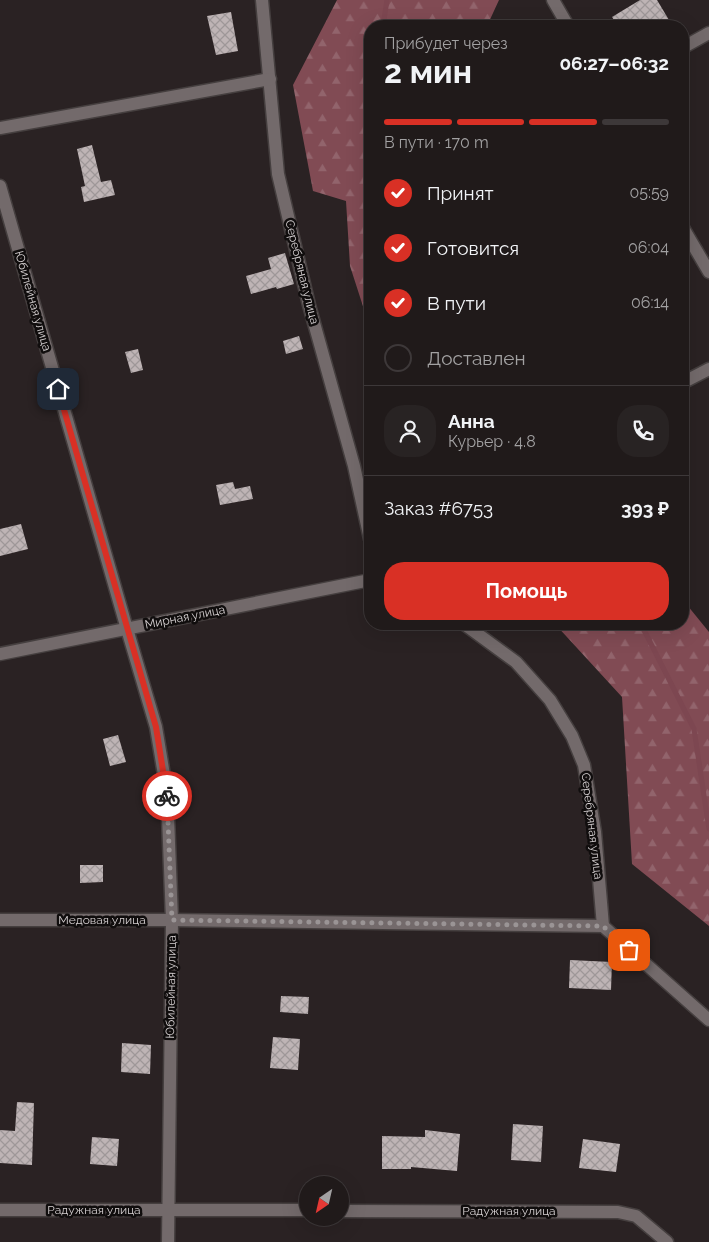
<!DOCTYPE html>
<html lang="ru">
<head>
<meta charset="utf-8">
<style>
	:root { --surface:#201a1a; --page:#282323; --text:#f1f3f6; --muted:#a2a1a2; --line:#3d3839; --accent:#d93025 }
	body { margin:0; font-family:Raleway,sans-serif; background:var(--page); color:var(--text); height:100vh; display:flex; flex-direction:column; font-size:19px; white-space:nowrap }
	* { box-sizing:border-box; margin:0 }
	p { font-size:16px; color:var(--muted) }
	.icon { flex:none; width:28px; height:28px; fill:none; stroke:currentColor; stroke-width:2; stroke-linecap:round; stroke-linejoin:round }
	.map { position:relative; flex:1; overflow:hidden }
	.drawer { position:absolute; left:364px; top:20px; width:325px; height:610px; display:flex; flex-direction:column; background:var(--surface); border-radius:20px; box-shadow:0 5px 20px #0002,0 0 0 1px var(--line) }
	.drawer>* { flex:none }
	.needle { width:32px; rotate:214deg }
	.fabs { position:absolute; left:299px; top:1176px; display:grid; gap:10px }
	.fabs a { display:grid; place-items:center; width:50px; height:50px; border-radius:50%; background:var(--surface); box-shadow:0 5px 20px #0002,0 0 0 1px var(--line); font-size:25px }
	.pin { position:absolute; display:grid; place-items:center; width:42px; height:42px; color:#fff; margin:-21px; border-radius:10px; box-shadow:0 2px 8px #0006 }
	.courier { position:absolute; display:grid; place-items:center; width:50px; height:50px; margin:-25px; border:4px solid #d93025; border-radius:50%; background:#fff; color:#222; box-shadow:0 1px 6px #0007 }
	.summary em { font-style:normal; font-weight:700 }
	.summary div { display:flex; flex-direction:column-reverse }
	.summary { display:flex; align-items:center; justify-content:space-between; height:85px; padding:0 20px }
	h1 { font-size:32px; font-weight:700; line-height:38px }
	.bar { display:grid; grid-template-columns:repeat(4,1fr); gap:8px 5px; align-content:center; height:60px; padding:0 20px }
	.bar i { height:6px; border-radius:4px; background:var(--line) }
	.bar .selected { background:var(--accent) }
	.bar p { grid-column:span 4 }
	.line { display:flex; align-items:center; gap:12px; padding:0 20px; border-top:1px solid var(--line) }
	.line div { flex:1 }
	.round { display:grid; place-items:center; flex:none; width:52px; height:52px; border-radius:20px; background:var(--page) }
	ol { padding:0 20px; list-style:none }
	li { display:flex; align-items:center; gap:15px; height:55px }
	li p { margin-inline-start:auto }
	li .icon { padding:5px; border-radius:50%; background:var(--accent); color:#fff; stroke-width:4 }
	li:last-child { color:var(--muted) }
	li i { width:28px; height:28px; border:2px solid var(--line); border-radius:50% }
	.primary-button { display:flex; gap:10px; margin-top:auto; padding:10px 20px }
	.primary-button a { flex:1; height:58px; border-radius:20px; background:var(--accent); color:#fff; font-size:20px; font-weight:700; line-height:58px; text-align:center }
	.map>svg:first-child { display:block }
	.forest { fill:url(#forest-firs) }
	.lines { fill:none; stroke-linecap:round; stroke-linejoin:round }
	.stream { stroke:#7d4751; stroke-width:5 }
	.building { fill:url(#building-cross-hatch) }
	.street-casing { stroke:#453f3f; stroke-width:15 }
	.street { stroke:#736a6b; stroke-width:12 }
	.done { stroke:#9a9495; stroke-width:5; stroke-dasharray:0 9 }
	.route { stroke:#d93025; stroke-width:6 }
	.labels { text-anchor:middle; stroke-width:5; stroke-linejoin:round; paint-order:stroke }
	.street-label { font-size:12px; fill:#d6d1d2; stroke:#100d0d }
</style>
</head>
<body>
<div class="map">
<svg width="709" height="1242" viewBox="0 0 709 1242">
	<defs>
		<pattern id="forest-firs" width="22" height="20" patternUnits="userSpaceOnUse" patternTransform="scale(1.25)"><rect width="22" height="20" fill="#814b54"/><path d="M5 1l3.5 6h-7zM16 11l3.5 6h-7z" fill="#92646c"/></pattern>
		<pattern id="building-cross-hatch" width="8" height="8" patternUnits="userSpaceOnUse" patternTransform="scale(1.25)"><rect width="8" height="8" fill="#beb4b5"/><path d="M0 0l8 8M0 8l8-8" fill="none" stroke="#9e9798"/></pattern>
	</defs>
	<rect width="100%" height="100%" fill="#2a2223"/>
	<g class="forest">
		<path d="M337 0H499L487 26H370V328L350 266 346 201 313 191 293 85Z"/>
		<path d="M683 600 709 632V926L632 864 622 697 555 624H682Z"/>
	</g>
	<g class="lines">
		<g class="stream">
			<path d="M383 26 387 0"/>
			<path d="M641 624 694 729 709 829"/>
		</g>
	</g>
	<g class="building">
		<path d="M640 0H657L669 20 659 26H618L612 17Z"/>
		<path d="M231 12 238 51 216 55 207 16Z"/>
		<path d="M92 145 101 182 111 180 115 195 84 202 81 187 85 186 77 149Z"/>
		<path d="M285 253 294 284 277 289 276 287 251 294 246 276 271 269 268 258Z"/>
		<path d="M299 336 303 349 286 354 283 341Z"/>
		<path d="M138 349 143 370 131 373 125 352Z"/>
		<path d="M233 482 235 489 250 486 253 499 220 505 216 485Z"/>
		<path d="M21 524 28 549 0 556V529Z"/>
		<path d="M118 735 126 762 110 766 103 739Z"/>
		<path d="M80 865H103V882L80 883Z"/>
		<path d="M570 960 612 962 611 990 569 988Z"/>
		<path d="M281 996 309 997 308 1014 280 1012Z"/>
		<path d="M273 1037 300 1039 298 1070 270 1068Z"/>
		<path d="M122 1043 151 1045 150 1074 121 1072Z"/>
		<path d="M17 1102 34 1103 32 1165 0 1163V1130L15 1131Z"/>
		<path d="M513 1124 543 1126 541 1162 511 1160Z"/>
		<path d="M425 1130 460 1134 457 1171 411 1167V1169H382V1136L425 1137Z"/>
		<path d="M92 1137 119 1139 117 1166 90 1164Z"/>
		<path d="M583 1139 620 1144 616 1172 579 1168Z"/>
	</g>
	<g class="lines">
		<g class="street-casing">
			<g id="street">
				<path d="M262 0 278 174 309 305 354 466 370 539"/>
				<path d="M553 0 568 26"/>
				<path d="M682 48 709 33"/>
				<path d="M0 128 270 79"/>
				<path d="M0 186 127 629 156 727 163 769 167 791 172 920 168 1242"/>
				<path d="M682 226 709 272"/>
				<path d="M682 383 709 369"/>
				<path d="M464 624 516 662 550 700 572 736 584 765 595 832 603 926"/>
				<path d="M0 654 370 580"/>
				<path d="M0 920H172L603 926 709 1020"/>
				<path d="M0 1210H308"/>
				<path d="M340 1211 618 1212 636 1216 667 1242"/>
			</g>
		</g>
		<use href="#street" class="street"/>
	</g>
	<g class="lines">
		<path class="done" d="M167 796 172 920 603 926 629 950"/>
		<path class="route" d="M58 389 156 727 167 796"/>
	</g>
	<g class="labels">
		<g class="street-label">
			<text transform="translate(302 272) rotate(76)" y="4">Серебряная улица</text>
			<text transform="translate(33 301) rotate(74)" y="4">Юбилейная улица</text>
			<text transform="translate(185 617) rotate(-11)" y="4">Мирная улица</text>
			<text transform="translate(592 826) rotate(83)" y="4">Серебряная улица</text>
			<text x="102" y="924">Медовая улица</text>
			<text transform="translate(171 987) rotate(-89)" y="4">Юбилейная улица</text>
			<text x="94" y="1214">Радужная улица</text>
			<text x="509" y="1215">Радужная улица</text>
		</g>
	</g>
</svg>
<div class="fabs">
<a><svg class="needle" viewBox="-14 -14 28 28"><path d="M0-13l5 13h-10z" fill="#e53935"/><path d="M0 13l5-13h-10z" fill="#a2a1a2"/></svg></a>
</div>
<div class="pin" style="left:629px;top:950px;background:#ea580c"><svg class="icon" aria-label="bag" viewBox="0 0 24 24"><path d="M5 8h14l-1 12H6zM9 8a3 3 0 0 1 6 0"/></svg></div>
<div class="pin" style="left:58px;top:389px;background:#1f2937"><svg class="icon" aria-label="home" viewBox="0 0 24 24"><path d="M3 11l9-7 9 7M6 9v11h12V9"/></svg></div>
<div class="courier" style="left:167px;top:796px"><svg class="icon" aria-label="bike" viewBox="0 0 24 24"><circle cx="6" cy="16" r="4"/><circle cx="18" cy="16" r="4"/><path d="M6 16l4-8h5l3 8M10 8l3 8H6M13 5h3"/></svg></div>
<section class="drawer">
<div class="summary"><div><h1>2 мин</h1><p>Прибудет через</p></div><em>06:27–06:32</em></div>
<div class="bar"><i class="selected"></i><i class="selected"></i><i class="selected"></i><i></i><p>В пути · 170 m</p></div>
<ol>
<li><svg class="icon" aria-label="check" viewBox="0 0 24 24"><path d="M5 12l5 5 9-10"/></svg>Принят<p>05:59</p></li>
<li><svg class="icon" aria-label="check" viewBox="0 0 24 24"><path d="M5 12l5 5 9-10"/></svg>Готовится<p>06:04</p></li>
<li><svg class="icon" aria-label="check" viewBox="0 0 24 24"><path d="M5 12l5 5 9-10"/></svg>В пути<p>06:14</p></li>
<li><i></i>Доставлен</li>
</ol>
<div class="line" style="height:90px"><a class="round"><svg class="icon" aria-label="person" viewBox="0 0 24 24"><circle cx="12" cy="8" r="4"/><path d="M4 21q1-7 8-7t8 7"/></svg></a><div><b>Анна</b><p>Курьер · 4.8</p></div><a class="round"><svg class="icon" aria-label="phone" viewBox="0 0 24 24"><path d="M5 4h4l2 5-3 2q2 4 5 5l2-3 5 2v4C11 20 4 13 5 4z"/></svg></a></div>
<div class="line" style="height:65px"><div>Заказ #6753</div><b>393 ₽</b></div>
<div class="primary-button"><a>Помощь</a></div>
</section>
</div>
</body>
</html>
